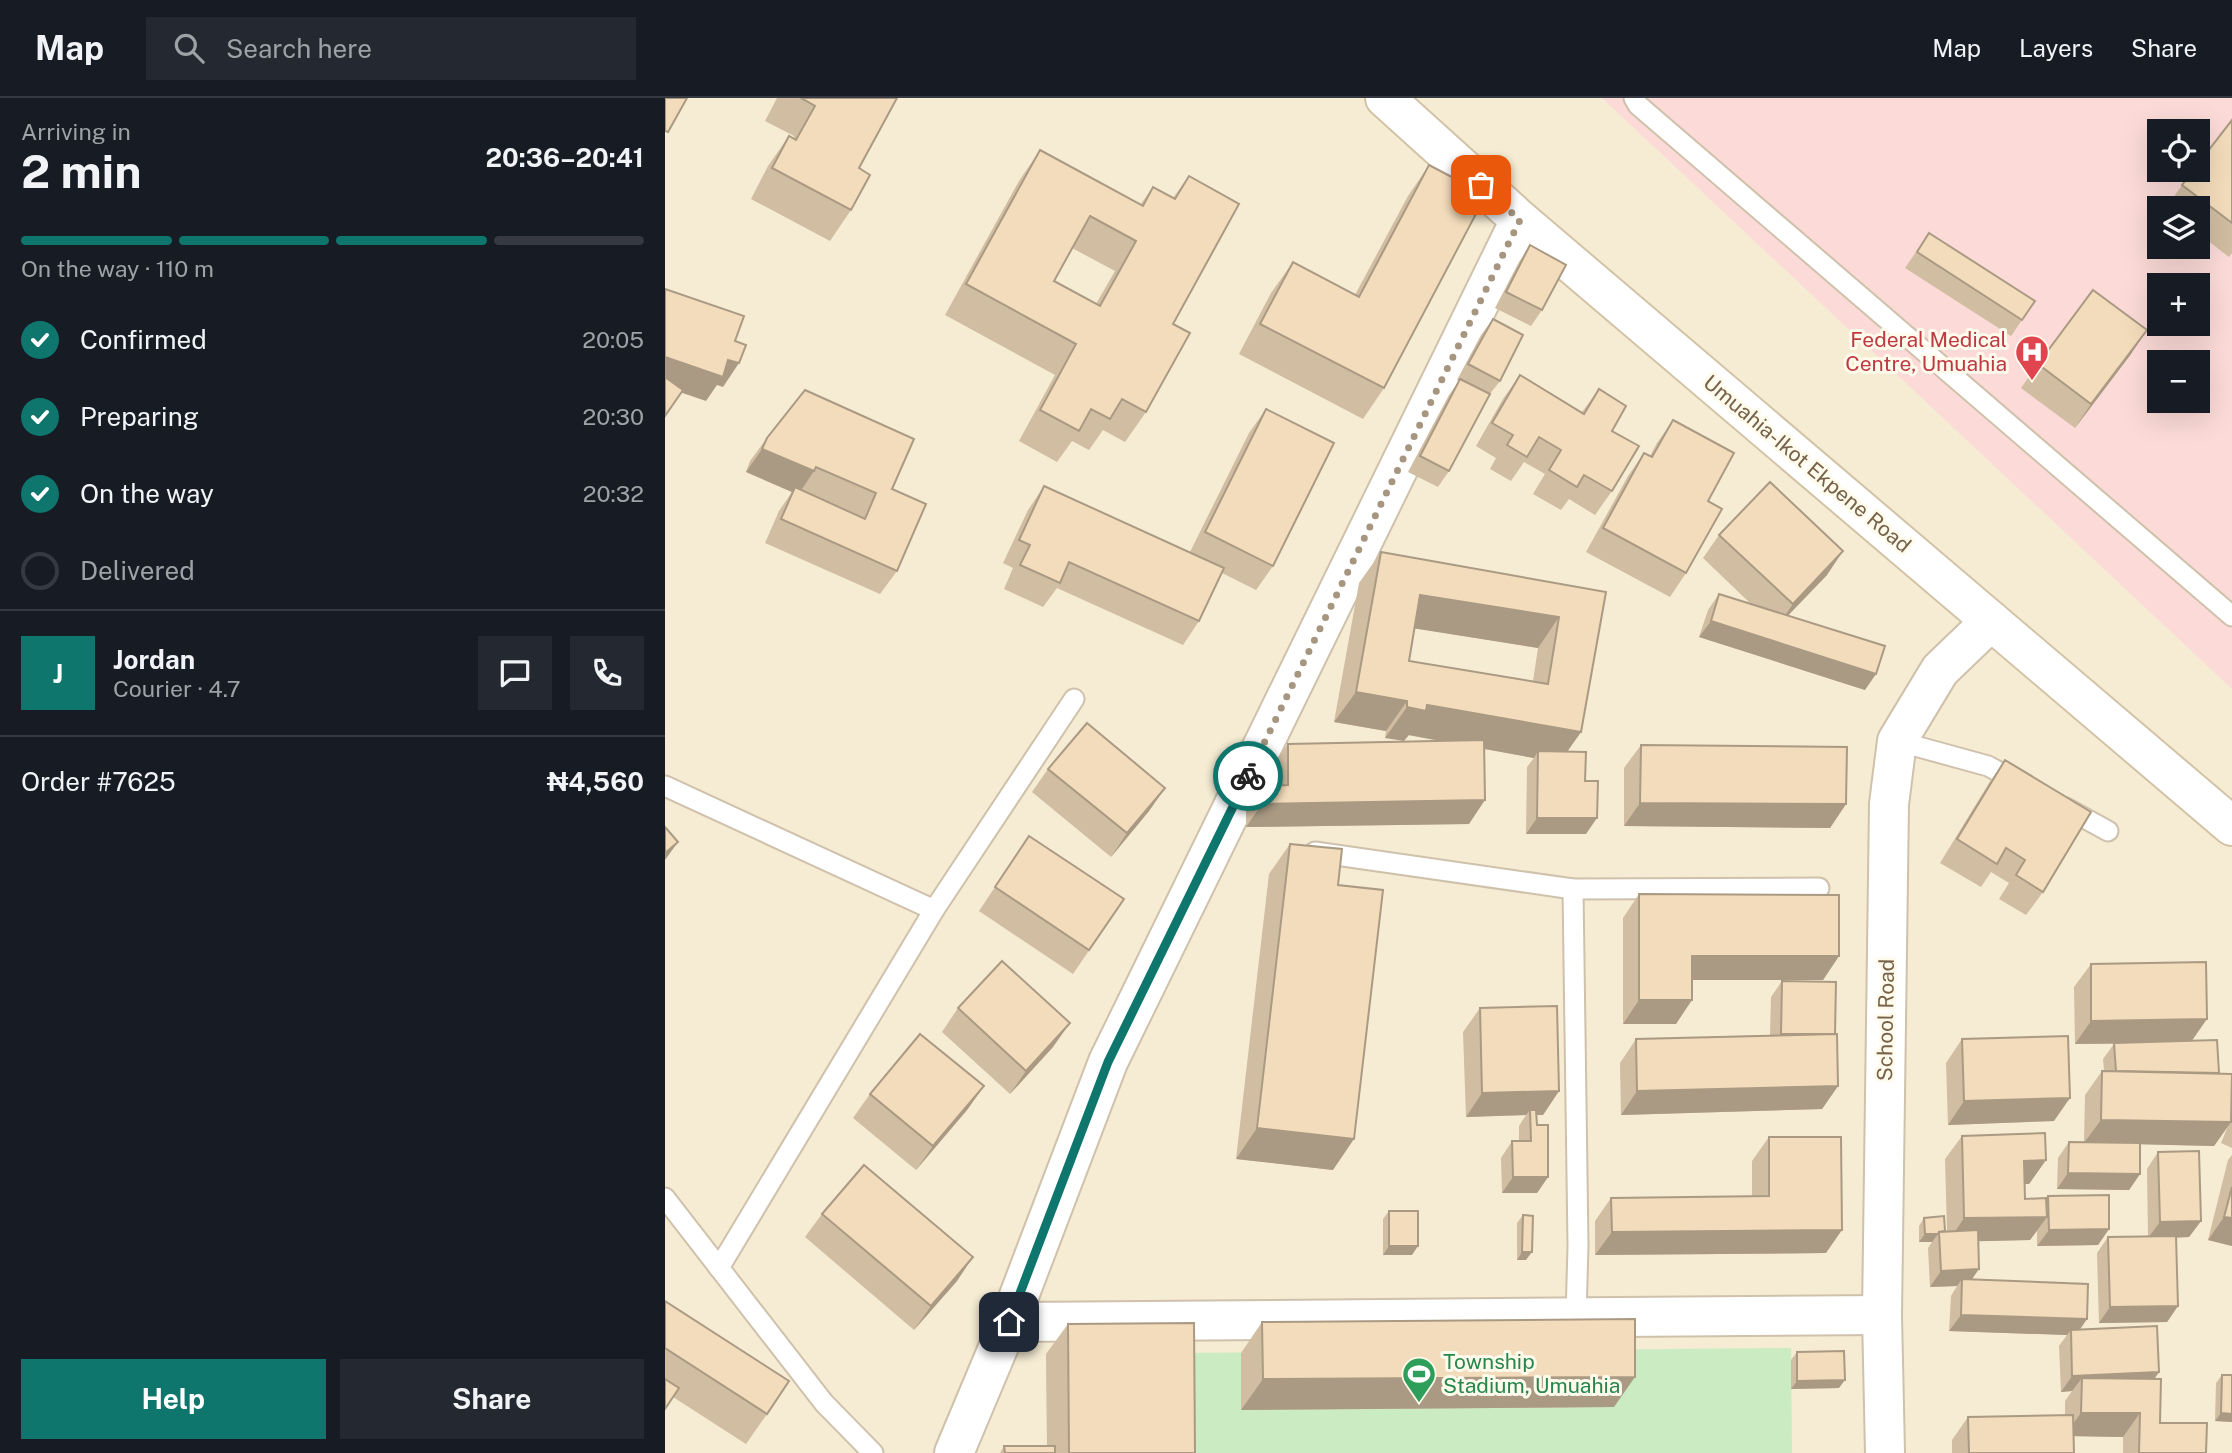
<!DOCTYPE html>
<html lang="en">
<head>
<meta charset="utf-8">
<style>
	:root { --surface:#171b24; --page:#242831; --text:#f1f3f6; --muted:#9ea1a6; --line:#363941; --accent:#0f766e }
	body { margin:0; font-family:"Public Sans",sans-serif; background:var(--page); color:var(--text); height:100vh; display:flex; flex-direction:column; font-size:26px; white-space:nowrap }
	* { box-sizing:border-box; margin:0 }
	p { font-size:23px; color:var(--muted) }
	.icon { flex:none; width:38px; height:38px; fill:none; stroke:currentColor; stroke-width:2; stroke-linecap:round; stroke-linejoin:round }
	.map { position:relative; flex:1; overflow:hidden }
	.sheet { display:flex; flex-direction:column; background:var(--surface); width:665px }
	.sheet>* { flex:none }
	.fabs { position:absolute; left:1482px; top:21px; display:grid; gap:14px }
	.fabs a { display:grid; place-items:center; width:63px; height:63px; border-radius:0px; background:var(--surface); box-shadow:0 7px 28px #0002; font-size:35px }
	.pin { position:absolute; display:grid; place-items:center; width:60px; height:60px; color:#fff; margin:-30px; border-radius:14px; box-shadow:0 4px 10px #0006 }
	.courier { position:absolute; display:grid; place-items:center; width:70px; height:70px; margin:-35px; border:5px solid #0f766e; border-radius:50%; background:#fff; color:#222; box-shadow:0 2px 9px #0007 }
	.head em { font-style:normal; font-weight:700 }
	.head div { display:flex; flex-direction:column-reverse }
	.head { display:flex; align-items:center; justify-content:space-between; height:119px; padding:0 21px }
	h1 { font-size:46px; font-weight:700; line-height:52px }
	.bar { display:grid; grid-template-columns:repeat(4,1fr); gap:10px 7px; align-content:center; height:84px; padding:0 21px }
	.bar i { height:9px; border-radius:5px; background:var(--line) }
	.bar .active { background:var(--accent) }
	.bar p { grid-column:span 4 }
	.line { display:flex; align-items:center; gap:18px; padding:0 21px; border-top:2px solid var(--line) }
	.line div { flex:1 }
	.round { display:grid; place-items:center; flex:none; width:74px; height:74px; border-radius:0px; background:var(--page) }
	ol { padding:0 21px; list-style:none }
	li { display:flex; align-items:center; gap:21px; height:77px }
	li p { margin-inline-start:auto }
	li .icon { padding:7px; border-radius:50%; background:var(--accent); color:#fff; stroke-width:4 }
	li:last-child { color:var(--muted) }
	li i { width:38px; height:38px; border:4px solid var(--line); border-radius:50% }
	.primary-button { display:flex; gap:14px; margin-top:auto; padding:14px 21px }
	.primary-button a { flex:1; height:80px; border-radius:0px; background:var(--accent); color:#fff; font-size:28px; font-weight:700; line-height:80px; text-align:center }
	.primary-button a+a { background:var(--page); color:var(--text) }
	header { display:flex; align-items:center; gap:42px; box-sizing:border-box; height:98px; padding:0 35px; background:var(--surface); border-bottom:2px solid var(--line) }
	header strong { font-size:33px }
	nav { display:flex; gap:38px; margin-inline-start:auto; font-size:24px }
	.search { width:490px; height:63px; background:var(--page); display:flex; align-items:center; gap:18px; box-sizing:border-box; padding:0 24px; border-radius:0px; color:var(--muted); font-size:26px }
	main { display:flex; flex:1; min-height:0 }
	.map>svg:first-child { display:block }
	.residential { fill:#f5ecd3; fill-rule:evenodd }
	.medical { fill:#fbdad7; fill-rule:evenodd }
	.green { fill:#cbebc2 }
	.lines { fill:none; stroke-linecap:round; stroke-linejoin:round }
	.service-casing { stroke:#cfc1ab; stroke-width:23 }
	.minor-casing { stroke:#cfc1ab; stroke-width:42 }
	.secondary-casing { stroke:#d2c3a7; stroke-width:42 }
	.service { stroke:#fff; stroke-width:19 }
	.minor { stroke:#fff; stroke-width:38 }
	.secondary { stroke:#fff; stroke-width:38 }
	.wall { fill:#d1bda1; fill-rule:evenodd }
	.shaded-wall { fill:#aa9a83 }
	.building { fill:#f3dcbb; stroke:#aa9a83; stroke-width:2; fill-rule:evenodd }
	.done { stroke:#a69680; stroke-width:7; stroke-dasharray:0 12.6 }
	.route { stroke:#0f766e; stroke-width:9 }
	.labels { text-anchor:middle; stroke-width:6; stroke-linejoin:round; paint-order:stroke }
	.health-label { font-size:21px; fill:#be3a42; stroke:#fffbec; text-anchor:end }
	.street-label { font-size:21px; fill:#776249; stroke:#fffbec }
	.leisure-label { font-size:21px; fill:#27864d; stroke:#fffbec; text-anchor:start }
</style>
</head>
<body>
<header>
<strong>Map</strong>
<div class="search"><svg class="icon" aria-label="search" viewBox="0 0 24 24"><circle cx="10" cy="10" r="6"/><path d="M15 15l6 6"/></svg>Search here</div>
<nav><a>Map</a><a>Layers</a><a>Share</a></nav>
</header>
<main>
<section class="sheet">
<div class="head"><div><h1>2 min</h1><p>Arriving in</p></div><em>20:36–20:41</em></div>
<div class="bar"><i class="active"></i><i class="active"></i><i class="active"></i><i></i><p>On the way · 110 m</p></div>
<ol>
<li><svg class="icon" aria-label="check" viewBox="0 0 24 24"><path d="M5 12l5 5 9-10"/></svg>Confirmed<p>20:05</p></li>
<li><svg class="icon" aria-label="check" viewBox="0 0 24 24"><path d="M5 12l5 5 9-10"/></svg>Preparing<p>20:30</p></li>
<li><svg class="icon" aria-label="check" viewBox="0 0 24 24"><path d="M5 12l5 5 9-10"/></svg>On the way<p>20:32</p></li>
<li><i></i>Delivered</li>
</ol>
<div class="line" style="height:126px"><b class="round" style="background:var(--accent);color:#fff">J</b><div><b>Jordan</b><p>Courier · 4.7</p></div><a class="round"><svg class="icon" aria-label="chat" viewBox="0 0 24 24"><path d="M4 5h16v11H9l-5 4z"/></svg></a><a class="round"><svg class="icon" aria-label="phone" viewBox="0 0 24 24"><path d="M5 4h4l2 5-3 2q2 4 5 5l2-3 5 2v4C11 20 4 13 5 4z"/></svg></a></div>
<div class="line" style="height:91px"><div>Order #7625</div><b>₦4,560</b></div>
<div class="primary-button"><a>Help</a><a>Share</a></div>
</section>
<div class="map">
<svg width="1567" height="1355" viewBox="0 0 1567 1355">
	<rect width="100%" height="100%" fill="#fdf8e5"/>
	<path class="residential" d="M0 0H1567V1355H0ZM1494 33H1533V72H1494ZM1494 110H1533V149H1494ZM1494 187H1533V226H1494ZM1494 264H1533V303H1494Z"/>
	<path class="medical" d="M937 0H1567V591ZM1494 33H1533V72H1494ZM1494 110H1533V149H1494ZM1494 187H1533V226H1494ZM1494 264H1533V303H1494Z"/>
	<path class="green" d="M1126 1250 1127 1355H382L381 1256Z"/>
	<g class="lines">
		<g class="service-casing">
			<g id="service">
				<path d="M969 0 973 7 1567 518"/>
				<path d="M1232 643 1323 668 1356 686"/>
				<path d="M0 688 269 812"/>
				<path d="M1401 710 1443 733"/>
				<path d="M650 754 908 791 1154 790"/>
				<path d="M908 791 913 1148 911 1219"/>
				<path d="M0 1100 159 1305 208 1355"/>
				<path d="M54 1170 269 812 409 601"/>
			</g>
		</g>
		<g class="minor-casing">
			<g id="minor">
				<path d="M344 1224 1217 1217"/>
				<path d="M289 1355 344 1224 443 964 855 122"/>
				<path d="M1220 1355 1217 1217 1224 706 1232 643 1275 572 1326 523"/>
			</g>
		</g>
		<g class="secondary-casing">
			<path id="secondary" d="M720 0 855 122 1567 728"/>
		</g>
		<use href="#service" class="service"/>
		<use href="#minor" class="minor"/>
		<use href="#secondary" class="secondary"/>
	</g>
	<g class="wall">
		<path d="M112 0H232L194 70 186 112 165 143 86 101 103 68 124 38 128 40 129 38 100 23Z"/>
		<path d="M1567 22V155L1564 159 1533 135V110H1501L1517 87Z"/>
		<path d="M375 52 475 107 488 89 508 100 524 78 508 226 481 314 460 344 438 332 424 352 407 343 392 364 354 343 390 277 280 217 354 83ZM407 150 450 173 431 206 389 183Z"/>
		<path d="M764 67 719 290 698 321 574 256 606 195 628 164 690 197 743 98Z"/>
		<path d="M1264 135 1370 203 1346 238 1240 170Z"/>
		<path d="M865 147 877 212 866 228 830 210 854 164Z"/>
		<path d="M828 221 835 283 824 297 784 373 773 389 743 374 784 297 794 283 792 282 816 237Z"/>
		<path d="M1466 256 1410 330 1356 290 1373 266Z"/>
		<path d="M855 277 917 314 934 291 947 333V393L930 417 904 401 896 412 868 396 880 376 859 364 846 383 825 371 831 360 811 348 838 301Z"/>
		<path d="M601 311 608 468 591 492 557 475 534 523 518 547 392 490 378 509 339 491 348 470 338 465 363 412 379 388 525 454 584 335Z"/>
		<path d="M1008 322 1043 403 1021 475 1005 499 921 454 963 378 979 355 985 358 992 345Z"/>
		<path d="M102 340 227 391 232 473 215 496 100 445 114 413 127 394 81 374 85 363Z"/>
		<path d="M1054 437 1162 477 1123 517 1200 592 1034 539 1043 512 1054 496 1086 506 1038 460Z"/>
		<path d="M716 454 941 494 916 634 902 654 920 683 921 736H861L862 669 869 660 819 651 804 726 581 729V711L597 688H607L606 669 623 646 774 643 743 637 720 640 721 633 669 624 694 485ZM749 530 873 550 868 583 744 563Z"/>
		<path d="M976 647 1181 706 1165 730 959 728V670Z"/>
		<path d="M1340 662 1378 794 1361 817 1334 801 1344 785 1326 774 1316 789 1275 765 1324 685Z"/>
		<path d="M383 671 500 690 484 713 446 759 367 694Z"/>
		<path d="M364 738 459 801 408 876 314 813Z"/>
		<path d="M625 746 673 787 668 1072 571 1061 604 776Z"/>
		<path d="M974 796 1174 858 1158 882H1027L1011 926H958V820Z"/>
		<path d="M1426 866 1526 943 1554 975 1566 1023 1567 1020V1050L1556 1045 1563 1028 1549 1048 1475 1046V1076L1464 1092 1392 1091 1393 1060 1404 1044H1419L1420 997 1437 973H1439L1438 961 1449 946H1410L1409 889Z"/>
		<path d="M1117 883 1170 936 1173 988 1157 1011 956 1017 955 965 971 941 1105 937 1106 899Z"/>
		<path d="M293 910 388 949 345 996 277 934Z"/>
		<path d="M815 910 894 993 878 1017H871L872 1027 883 1079 872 1095H837L836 1060 847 1043H854V1028L861 1017 801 1019 798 934Z"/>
		<path d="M1297 941 1389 1023 1283 1027 1281 965Z"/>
		<path d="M319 988 302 1012 251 1072 188 1020 205 996Z"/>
		<path d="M1297 1038 1381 1062 1364 1086H1360V1101H1381L1383 1098 1444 1131 1433 1147 1372 1148V1133L1365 1142 1313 1143 1307 1182 1422 1221 1415 1231 1494 1274 1489 1281 1495 1325 1541 1355H1458V1339L1409 1338V1355H1287V1342L1303 1319 1400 1317V1303L1407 1293 1396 1294 1394 1248 1402 1237 1284 1233 1286 1198 1292 1188 1265 1189 1263 1150 1267 1144H1254V1128L1259 1120 1280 1133H1282L1280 1061Z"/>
		<path d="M1104 1039 1161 1155 930 1157V1123L946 1100 1087 1098V1063Z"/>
		<path d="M1493 1054 1536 1123 1524 1139 1511 1140 1513 1208 1502 1224 1434 1225 1432 1155 1443 1139 1483 1138 1482 1071Z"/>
		<path d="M1567 1057V1148L1543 1142 1563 1062Z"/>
		<path d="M724 1113 747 1157H718V1121Z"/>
		<path d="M157 1116 292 1183 249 1232 140 1139Z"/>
		<path d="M858 1117 861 1162H852V1125Z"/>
		<path d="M0 1203 102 1316 81 1346 8 1299 0 1311Z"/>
		<path d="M597 1224 949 1309 576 1312V1255Z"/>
		<path d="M403 1226 530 1355H335L339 1348H382L381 1256Z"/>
		<path d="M1132 1254 1174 1290 1126 1291V1262Z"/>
		<path d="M1557 1277 1567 1324 1550 1323 1551 1285Z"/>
	</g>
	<g class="shaded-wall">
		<path d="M1482 232 1466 256 1410 330 1426 306Z"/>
		<path d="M0 259 63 262 74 265 58 289 52 287 41 303 0 289Z"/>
		<path d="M97 351 149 373 133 397 130 389 127 394 81 374Z"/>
		<path d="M1178 453 1162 477 1111 530 1128 506Z"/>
		<path d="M755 497 894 519 873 550 734 528Z"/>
		<path d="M1046 523 1211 576 1200 592 1034 539Z"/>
		<path d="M691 594 742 603 721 633 669 624Z"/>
		<path d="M762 607 916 634 894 665 873 653 869 660 744 637 739 643 720 640 742 609Z"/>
		<path d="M500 690 484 713 446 759 462 735Z"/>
		<path d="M820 702 804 726 581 729 597 706Z"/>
		<path d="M975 705 1181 706 1165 730 959 728Z"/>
		<path d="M872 720H932L921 736H861Z"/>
		<path d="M13 744 0 762V755Z"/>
		<path d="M1027 858H1174L1158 882H1011Z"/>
		<path d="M974 902H1027L1011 926H958Z"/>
		<path d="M1542 921 1526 944 1410 946 1426 923Z"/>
		<path d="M405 925 388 949 345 996 361 973Z"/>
		<path d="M319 988 302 1012 251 1072 268 1048Z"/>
		<path d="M1173 988 1157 1011 956 1017 972 993Z"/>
		<path d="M894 993 878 1017H865V1012L861 1017 801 1019 817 995Z"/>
		<path d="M1405 1000 1389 1023 1283 1027 1299 1003Z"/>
		<path d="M1436 1022 1566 1024 1549 1048 1419 1045Z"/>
		<path d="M592 1030 689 1041 668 1072 571 1061Z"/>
		<path d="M1381 1062 1364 1086H1343L1359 1063Z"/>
		<path d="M1403 1075 1475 1076 1464 1092 1392 1091Z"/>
		<path d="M848 1079H883L872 1095H837Z"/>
		<path d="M1382 1119 1365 1142 1283 1144 1299 1120Z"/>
		<path d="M1559 1119 1567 1120V1148L1543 1142Z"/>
		<path d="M1536 1123 1524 1139 1483 1140 1495 1124Z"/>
		<path d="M1444 1131 1433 1147 1372 1148 1384 1132Z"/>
		<path d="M1177 1132 1161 1155 930 1157 947 1134Z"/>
		<path d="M1260 1136H1273L1267 1144H1254Z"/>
		<path d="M724 1148H753L747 1157H718Z"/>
		<path d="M857 1154H867L861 1162H852Z"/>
		<path d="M308 1159 292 1183 249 1232 266 1208Z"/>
		<path d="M1314 1171 1303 1187 1297 1181 1292 1188 1265 1189 1276 1173Z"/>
		<path d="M1513 1208 1502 1224 1434 1225 1445 1209Z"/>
		<path d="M1296 1217 1422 1221 1411 1237 1406 1232 1402 1237 1284 1233Z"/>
		<path d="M1494 1274 1483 1290 1417 1280 1407 1293 1396 1294 1407 1278Z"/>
		<path d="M970 1279 949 1309 576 1312 598 1281Z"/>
		<path d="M1180 1282 1174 1290 1126 1291 1132 1283Z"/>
		<path d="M1416 1315H1475L1458 1339 1399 1338Z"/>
		<path d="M1556 1315 1567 1316V1324L1550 1323Z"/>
	</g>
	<g class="building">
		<path d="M0 0H22L3 34 0 33Z"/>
		<path d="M136 0H232L194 70 205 77 186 112 107 70 124 38 131 42 150 8Z"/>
		<path d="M1567 22V125L1517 87 1529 72H1533V66Z"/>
		<path d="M375 52 478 108 488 89 510 101 524 78 574 106 508 226 525 235 481 314 457 301 445 321 426 311 414 333 375 312 411 246 301 186ZM425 118 471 143 435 208 389 183Z"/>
		<path d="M764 67 821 97 719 290 595 226 628 164 694 199Z"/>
		<path d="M1264 135 1370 203 1357 222 1252 154Z"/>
		<path d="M865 147 901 167 877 212 841 194Z"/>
		<path d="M0 191 79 218 70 243 81 247 74 265 63 262 58 279 0 259Z"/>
		<path d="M1428 192 1482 232 1426 306 1373 266Z"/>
		<path d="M828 221 858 237 835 283 803 266Z"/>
		<path d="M855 277 919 316 934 291 961 308 947 333 974 348 947 393 919 377 912 389 884 372 896 352 874 339 862 359 842 347 848 337 827 325Z"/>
		<path d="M0 279 18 292 0 318Z"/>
		<path d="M795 281 825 296 784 373 755 358Z"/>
		<path d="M140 292 249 341 227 391 261 406 232 473 116 421 130 389 200 421 211 395 151 369 149 373 97 351 102 340Z"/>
		<path d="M601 311 669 345 608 468 540 434Z"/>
		<path d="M1008 322 1069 355 1043 403 1057 411 1021 475 938 430 979 355 987 359Z"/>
		<path d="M1105 384 1178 453 1128 506 1054 437Z"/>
		<path d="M379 388 559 470 534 523 404 464 395 485 355 467 365 447 354 442Z"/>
		<path d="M716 454 941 494 916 634 762 607 761 613 742 609V603L691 594ZM755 497 894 519 883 586 744 563Z"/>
		<path d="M1054 496 1220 548 1211 576 1046 523Z"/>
		<path d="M422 625 500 690 462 735 383 671Z"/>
		<path d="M819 642 820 702 597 706V688L623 687V646Z"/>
		<path d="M976 647 1182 649 1181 706 975 705Z"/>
		<path d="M873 653 921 654 920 683H933L932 720H872Z"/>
		<path d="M1340 662 1426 714 1378 794 1351 777 1360 762 1341 750 1332 766 1292 741Z"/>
		<path d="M0 729 13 744 0 755Z"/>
		<path d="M364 738 459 801 424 852 330 789Z"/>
		<path d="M625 746 677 751 673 787 718 792 689 1041 592 1030Z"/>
		<path d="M974 796 1174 797V858H1027V902H974Z"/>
		<path d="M337 863 405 925 361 973 293 910Z"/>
		<path d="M1541 864 1542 921 1426 923V866Z"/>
		<path d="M1117 883 1171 884 1170 936H1116Z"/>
		<path d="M892 908 894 993 817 995 815 910Z"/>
		<path d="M255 936 319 988 268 1048 205 996Z"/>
		<path d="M1172 936 1173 988 972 993 971 941Z"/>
		<path d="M1403 938 1405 1000 1299 1003 1297 941Z"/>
		<path d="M1552 942 1554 975 1451 973 1449 945Z"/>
		<path d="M1437 973 1567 976 1566 1024 1436 1022Z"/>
		<path d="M865 1012H871L872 1027H883V1079H848L847 1043H866Z"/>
		<path d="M1380 1035 1381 1062 1359 1063 1360 1101 1381 1100 1382 1119 1299 1120 1297 1038Z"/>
		<path d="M1104 1039H1176L1177 1132 947 1134 946 1100 1104 1098Z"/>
		<path d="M1404 1044 1475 1045V1076L1403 1075Z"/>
		<path d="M1534 1053 1536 1123 1495 1124 1493 1054Z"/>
		<path d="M199 1067 308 1159 266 1208 157 1116Z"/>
		<path d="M1567 1089V1120L1559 1119Z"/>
		<path d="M1444 1097V1131L1384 1132 1383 1098Z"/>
		<rect x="724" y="1113" width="29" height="35"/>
		<path d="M858 1117 868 1118 867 1154H857Z"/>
		<path d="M1279 1118 1280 1133 1274 1134 1273 1136H1260L1259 1120Z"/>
		<path d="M1313 1132 1314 1171 1276 1173 1274 1134Z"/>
		<path d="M1511 1138 1513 1208 1445 1209 1443 1139Z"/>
		<path d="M1297 1181 1423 1186 1422 1221 1296 1217Z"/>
		<path d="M0 1203 124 1283 102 1316 0 1250Z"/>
		<path d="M970 1221V1279L598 1281 597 1224Z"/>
		<path d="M529 1225 530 1355H404L403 1226Z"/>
		<path d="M1492 1228 1494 1274 1407 1278 1406 1232Z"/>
		<path d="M1179 1253 1180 1282 1132 1283V1254Z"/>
		<path d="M1557 1277H1567V1316L1556 1315Z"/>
		<path d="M1417 1280 1496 1281 1495 1325H1542L1541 1355H1474L1475 1315H1416Z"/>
		<path d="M0 1281 14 1290 0 1311Z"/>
		<path d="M1408 1317 1409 1355H1304L1303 1319Z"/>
		<path d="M339 1348H390V1355H340Z"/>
	</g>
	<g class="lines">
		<path class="done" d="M583 678 855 122 816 87"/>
		<path class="route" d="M344 1224 443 964 583 678"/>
	</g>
	<defs>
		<g id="hospital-pin" transform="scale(1.75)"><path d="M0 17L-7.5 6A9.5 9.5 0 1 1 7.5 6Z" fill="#e0444e" stroke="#fffbec"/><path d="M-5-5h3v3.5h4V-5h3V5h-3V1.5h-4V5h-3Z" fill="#fff"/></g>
		<g id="stadium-pin" transform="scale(1.75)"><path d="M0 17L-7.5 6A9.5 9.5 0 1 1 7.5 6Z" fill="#2e9e5b" stroke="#fffbec"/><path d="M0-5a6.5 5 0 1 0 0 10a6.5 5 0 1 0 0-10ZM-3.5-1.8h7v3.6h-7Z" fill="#fff"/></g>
	</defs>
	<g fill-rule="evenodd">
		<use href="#hospital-pin" x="1367" y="254"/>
		<use href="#stadium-pin" x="754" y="1276"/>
	</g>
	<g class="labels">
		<g class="health-label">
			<text x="1342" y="249">Federal Medical<tspan x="1342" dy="24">Centre, Umuahia</tspan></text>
		</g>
		<g class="street-label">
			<text transform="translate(1142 366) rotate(40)" y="7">Umuahia-Ikot Ekpene Road</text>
			<text transform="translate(1221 922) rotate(-89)" y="7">School Road</text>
		</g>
		<g class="leisure-label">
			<text x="778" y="1271">Township<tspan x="778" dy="24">Stadium, Umuahia</tspan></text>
		</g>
	</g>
</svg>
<div class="fabs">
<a><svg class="icon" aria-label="locate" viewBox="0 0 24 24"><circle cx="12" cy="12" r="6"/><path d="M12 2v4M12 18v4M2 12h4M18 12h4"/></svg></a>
<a><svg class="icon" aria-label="layers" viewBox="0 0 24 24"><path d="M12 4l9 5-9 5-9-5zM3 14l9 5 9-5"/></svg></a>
<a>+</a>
<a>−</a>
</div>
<div class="pin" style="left:816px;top:87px;background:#ea580c"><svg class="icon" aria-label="bag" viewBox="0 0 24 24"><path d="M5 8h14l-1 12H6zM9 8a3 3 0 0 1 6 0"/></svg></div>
<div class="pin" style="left:344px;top:1224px;background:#1f2937"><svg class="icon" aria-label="home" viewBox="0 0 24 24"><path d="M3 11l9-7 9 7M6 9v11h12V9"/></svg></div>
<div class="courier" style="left:583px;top:678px"><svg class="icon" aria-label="bike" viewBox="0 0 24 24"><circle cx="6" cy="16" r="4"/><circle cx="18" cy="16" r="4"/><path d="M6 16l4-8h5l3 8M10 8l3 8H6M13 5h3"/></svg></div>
</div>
</main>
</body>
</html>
